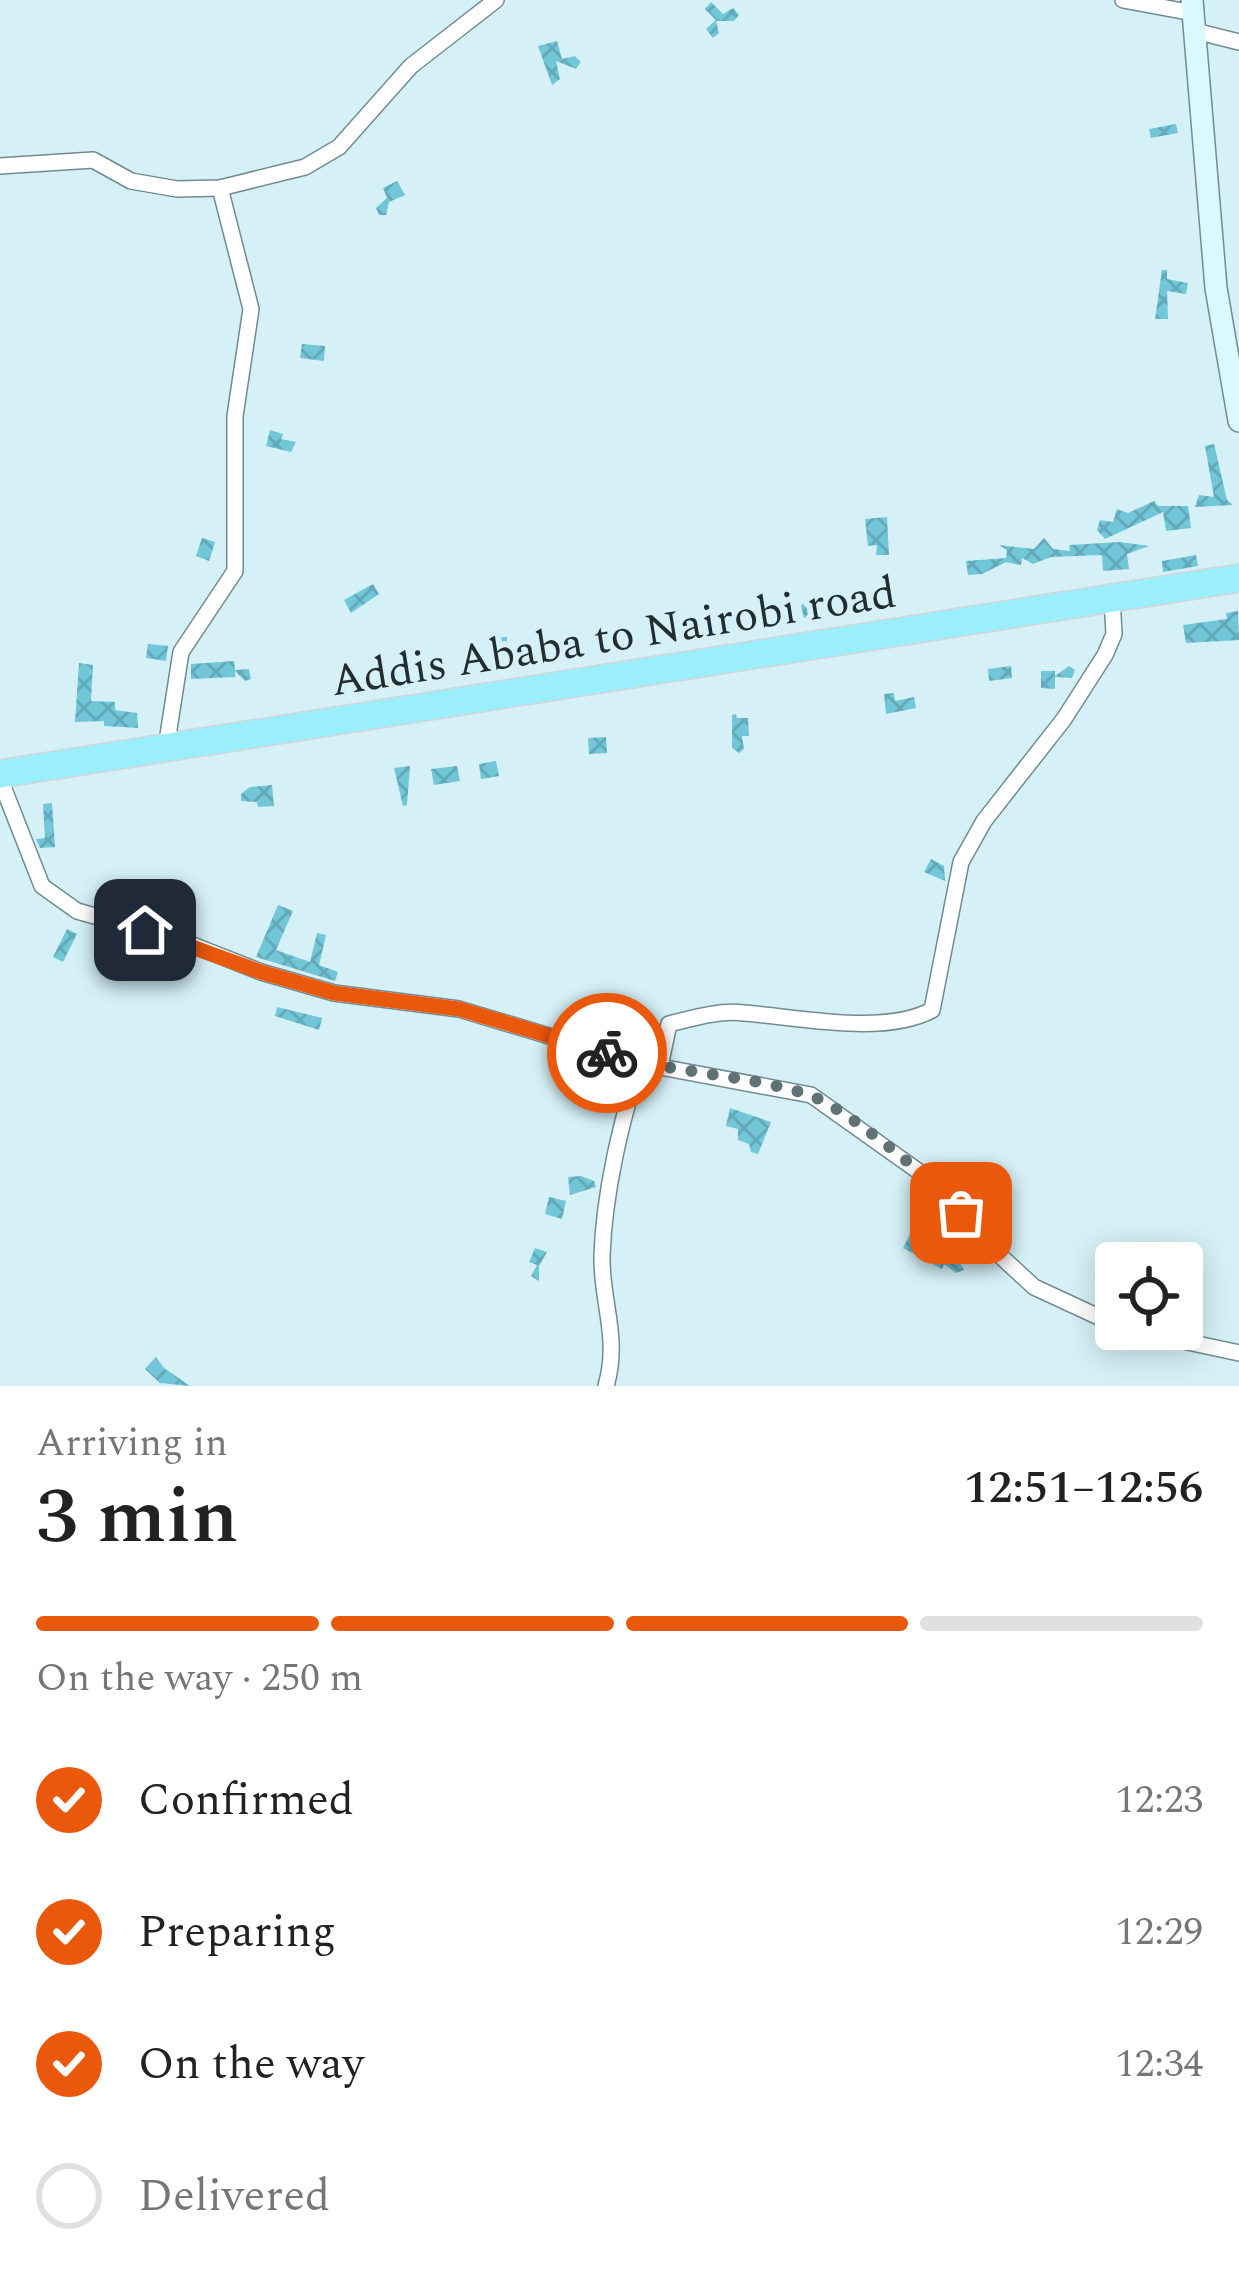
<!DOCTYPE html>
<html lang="en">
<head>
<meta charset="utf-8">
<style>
	:root { --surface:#fff; --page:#f2f2f2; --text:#222; --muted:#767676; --line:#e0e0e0; --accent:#ea580c }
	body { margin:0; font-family:Spectral,serif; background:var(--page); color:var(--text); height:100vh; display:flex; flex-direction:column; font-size:45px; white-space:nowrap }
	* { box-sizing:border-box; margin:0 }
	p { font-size:39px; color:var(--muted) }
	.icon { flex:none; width:66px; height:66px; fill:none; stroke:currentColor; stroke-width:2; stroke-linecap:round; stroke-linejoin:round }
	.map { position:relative; height:1386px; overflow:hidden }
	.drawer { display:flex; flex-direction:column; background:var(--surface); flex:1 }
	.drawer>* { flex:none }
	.fabs { position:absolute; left:1095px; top:1242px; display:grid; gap:24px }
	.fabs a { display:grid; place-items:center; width:108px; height:108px; border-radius:12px; background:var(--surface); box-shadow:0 6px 30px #0003; font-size:60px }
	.pin { position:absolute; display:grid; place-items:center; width:102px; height:102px; color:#fff; margin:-51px; border-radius:24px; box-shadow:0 6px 18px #0006 }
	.courier { position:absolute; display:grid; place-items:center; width:120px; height:120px; margin:-60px; border:9px solid #ea580c; border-radius:50%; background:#fff; color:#222; box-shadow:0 3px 15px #0007 }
	.head em { font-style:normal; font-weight:600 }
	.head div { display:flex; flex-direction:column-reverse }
	.head { display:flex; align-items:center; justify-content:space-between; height:204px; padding:0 36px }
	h1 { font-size:78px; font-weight:600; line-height:90px }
	.bar { display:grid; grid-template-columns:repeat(4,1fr); gap:18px 12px; align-content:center; height:144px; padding:0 36px }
	.bar i { height:15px; border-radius:9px; background:var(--line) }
	.bar .active { background:var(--accent) }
	.bar p { grid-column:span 4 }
	ol { padding:0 36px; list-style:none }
	li { display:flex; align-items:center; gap:36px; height:132px }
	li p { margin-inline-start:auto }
	li .icon { padding:12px; border-radius:50%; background:var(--accent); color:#fff; stroke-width:4 }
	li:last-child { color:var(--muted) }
	li i { width:66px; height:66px; border:6px solid var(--line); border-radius:50% }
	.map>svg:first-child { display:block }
	.building { fill:url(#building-cross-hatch) }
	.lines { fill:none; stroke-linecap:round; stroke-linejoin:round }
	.minor-casing { stroke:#718c91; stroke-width:18 }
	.secondary-casing { stroke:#718c91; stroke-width:24 }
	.trunk-casing { stroke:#d3d5d6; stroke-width:30 }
	.minor { stroke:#fff; stroke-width:15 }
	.secondary { stroke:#d9f8ff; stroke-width:21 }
	.trunk { stroke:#9aeefe; stroke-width:27 }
	.done { stroke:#617276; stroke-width:12; stroke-dasharray:0 21.6 }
	.route { stroke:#ea580c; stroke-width:15 }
	.labels { text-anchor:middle; stroke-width:12; stroke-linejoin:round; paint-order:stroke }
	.street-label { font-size:45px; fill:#222d30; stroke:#d5f1f7 }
</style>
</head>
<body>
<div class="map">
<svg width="1239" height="1386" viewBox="0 0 1239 1386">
	<defs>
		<pattern id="building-cross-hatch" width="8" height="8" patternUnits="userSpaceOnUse" patternTransform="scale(3)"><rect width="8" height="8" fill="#71c6d7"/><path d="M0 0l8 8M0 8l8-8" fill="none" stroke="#62aab9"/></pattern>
	</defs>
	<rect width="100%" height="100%" fill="#d5f1f7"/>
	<g class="building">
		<path d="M711 2 723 14 733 8 739 15 734 21H716L719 33 713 38 706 29 716 20 705 9Z"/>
		<path d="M557 41 562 59 575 56 581 62 576 69 556 61 560 79 552 85 538 46Z"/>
		<path d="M1176 124 1178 133 1151 138 1149 129Z"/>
		<path d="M397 181 405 195 389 202 386 215H379L376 208 387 198 383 188Z"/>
		<path d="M1162 270H1167V279L1188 283 1186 294 1167 291 1168 319H1155Z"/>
		<path d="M302 344 325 346 324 361 300 358Z"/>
		<path d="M270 430 283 434 281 439 296 442 291 452 266 446Z"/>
		<path d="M1214 444 1227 500 1233 505 1195 507 1199 495 1214 497 1205 446Z"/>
		<path d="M1154 501 1158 506H1188L1191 528 1166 531 1163 512 1105 539 1097 530 1100 520 1113 522 1117 509 1128 513Z"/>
		<path d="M887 517 889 555H876L877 545 868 546 865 519Z"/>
		<path d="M202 538 215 542 209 561 196 556Z"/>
		<path d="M1044 538 1053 549 1070 551 1069 545 1120 542 1149 546 1127 554 1129 569 1103 571 1102 555 1051 557 1033 564 1022 558 1021 565 1006 562 982 574 968 575 966 561 1006 558 1007 550 999 545 1034 549Z"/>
		<path d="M1196 555 1198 566 1163 572 1162 561Z"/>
		<path d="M373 584 379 594 351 613 344 600Z"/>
		<path d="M821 599 825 612 804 618 801 605Z"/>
		<path d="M1238 611 1239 640 1186 643 1183 625 1227 619 1226 613Z"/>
		<path d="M507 637V653L489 654 488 638Z"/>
		<path d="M148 644 168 646 166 661 146 658Z"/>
		<path d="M234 661 235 670 249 669 251 679 245 681 235 671V677L191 679V664Z"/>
		<path d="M79 663 93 665 91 701 115 702V710L137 713 138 728 104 726V721L75 722Z"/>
		<path d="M1011 666 1012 678 989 681 988 669Z"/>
		<path d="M1069 666 1075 670 1072 678 1055 677V689L1041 688V671H1055V676Z"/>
		<path d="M894 693 895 701 914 697 916 708 886 714 884 694Z"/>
		<path d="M736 714 737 718H748L749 736H742L744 749 739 753 732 748V715Z"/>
		<path d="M606 737 607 753 589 754 588 738Z"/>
		<path d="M496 761 499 776 481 779 479 764Z"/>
		<path d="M410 766 407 805 403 806 394 768Z"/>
		<path d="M457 766 460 781 434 785 431 769Z"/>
		<path d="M272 785 274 806 258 807 257 802 241 801V794L250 787Z"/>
		<path d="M52 803 55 847 40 848 36 839 45 838 43 804Z"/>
		<path d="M931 859 944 866 945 881 924 872Z"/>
		<path d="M278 905 293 911 276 950 310 962 317 933 326 935 319 965 338 972 335 981 256 957Z"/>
		<path d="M67 929 77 934 63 962 53 957Z"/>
		<path d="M277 1007 322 1018 319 1030 275 1016Z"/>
		<path d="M730 1108 771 1122 758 1154 751 1152 749 1144 738 1140V1129L726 1126Z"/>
		<path d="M581 1176 594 1181 596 1187 570 1195 568 1177Z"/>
		<path d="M549 1197 566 1201 562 1219 545 1214Z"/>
		<path d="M911 1232 949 1252 945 1261 960 1263 964 1270 956 1273 944 1264 942 1269 903 1248Z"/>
		<path d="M535 1248 547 1252 539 1266V1281L531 1276 537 1265 529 1262Z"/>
		<path d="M156 1357 164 1368 190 1386 160 1383 145 1369Z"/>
	</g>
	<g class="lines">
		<g class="minor-casing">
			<g id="minor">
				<path d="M1123 0 1193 13"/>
				<path d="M1195 31 1239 42"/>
				<path d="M0 166 93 160 131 181 177 189 220 188 305 167 339 147 411 66 496 0"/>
				<path d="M166 748 181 652 235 571V416L251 309 220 188"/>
				<path d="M0 779 42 886 77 911 180 940 261 972 334 993 459 1009 639 1063 811 1095 942 1188 980 1237 1034 1287 1116 1325"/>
				<path d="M660 1066 669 1024C693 1018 719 1010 744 1013 798 1017 884 1036 932 1010L961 862 984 821 1064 719 1105 655 1114 634 1112 598"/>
				<path d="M1127 1329 1239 1353"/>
				<path d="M606 1386C620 1337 601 1302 602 1256 604 1192 621 1124 639 1063"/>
			</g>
		</g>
		<g class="secondary-casing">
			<path id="secondary" d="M1192 0 1216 288 1239 421"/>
		</g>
		<g class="trunk-casing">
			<path id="trunk" d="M0 774 1239 578"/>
		</g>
		<use href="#minor" class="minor"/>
		<use href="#secondary" class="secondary"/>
		<use href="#trunk" class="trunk"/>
	</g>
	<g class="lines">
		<path class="done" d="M607 1053C672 1073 742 1074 807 1094 842 1105 938 1183 961 1213"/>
		<path class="route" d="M145 930 261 972 334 993 459 1009 607 1053"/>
	</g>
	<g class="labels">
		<g class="street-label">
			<text transform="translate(613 635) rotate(-9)" y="16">Addis Ababa to Nairobi road</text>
		</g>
	</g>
</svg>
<div class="fabs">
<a><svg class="icon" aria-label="locate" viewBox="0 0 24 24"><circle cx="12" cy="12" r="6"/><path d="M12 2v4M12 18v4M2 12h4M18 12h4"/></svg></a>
</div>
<div class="pin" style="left:961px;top:1213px;background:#ea580c"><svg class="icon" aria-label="bag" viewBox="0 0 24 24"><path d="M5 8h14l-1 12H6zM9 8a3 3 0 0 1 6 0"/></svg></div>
<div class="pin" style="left:145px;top:930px;background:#1f2937"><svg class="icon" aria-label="home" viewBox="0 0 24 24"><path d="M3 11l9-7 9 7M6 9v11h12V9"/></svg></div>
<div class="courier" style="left:607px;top:1053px"><svg class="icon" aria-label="bike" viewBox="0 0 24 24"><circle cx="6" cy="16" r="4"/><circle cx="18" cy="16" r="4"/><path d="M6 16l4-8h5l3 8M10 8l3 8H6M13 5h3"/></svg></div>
</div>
<section class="drawer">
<div class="head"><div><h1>3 min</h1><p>Arriving in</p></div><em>12:51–12:56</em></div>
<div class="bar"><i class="active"></i><i class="active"></i><i class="active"></i><i></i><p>On the way · 250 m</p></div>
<ol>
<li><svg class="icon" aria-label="check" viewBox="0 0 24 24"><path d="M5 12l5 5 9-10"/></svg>Confirmed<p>12:23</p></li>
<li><svg class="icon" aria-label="check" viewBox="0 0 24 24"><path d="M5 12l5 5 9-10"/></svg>Preparing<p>12:29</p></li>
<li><svg class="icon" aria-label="check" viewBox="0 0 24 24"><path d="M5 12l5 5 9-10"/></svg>On the way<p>12:34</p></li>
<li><i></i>Delivered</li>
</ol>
</section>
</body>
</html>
